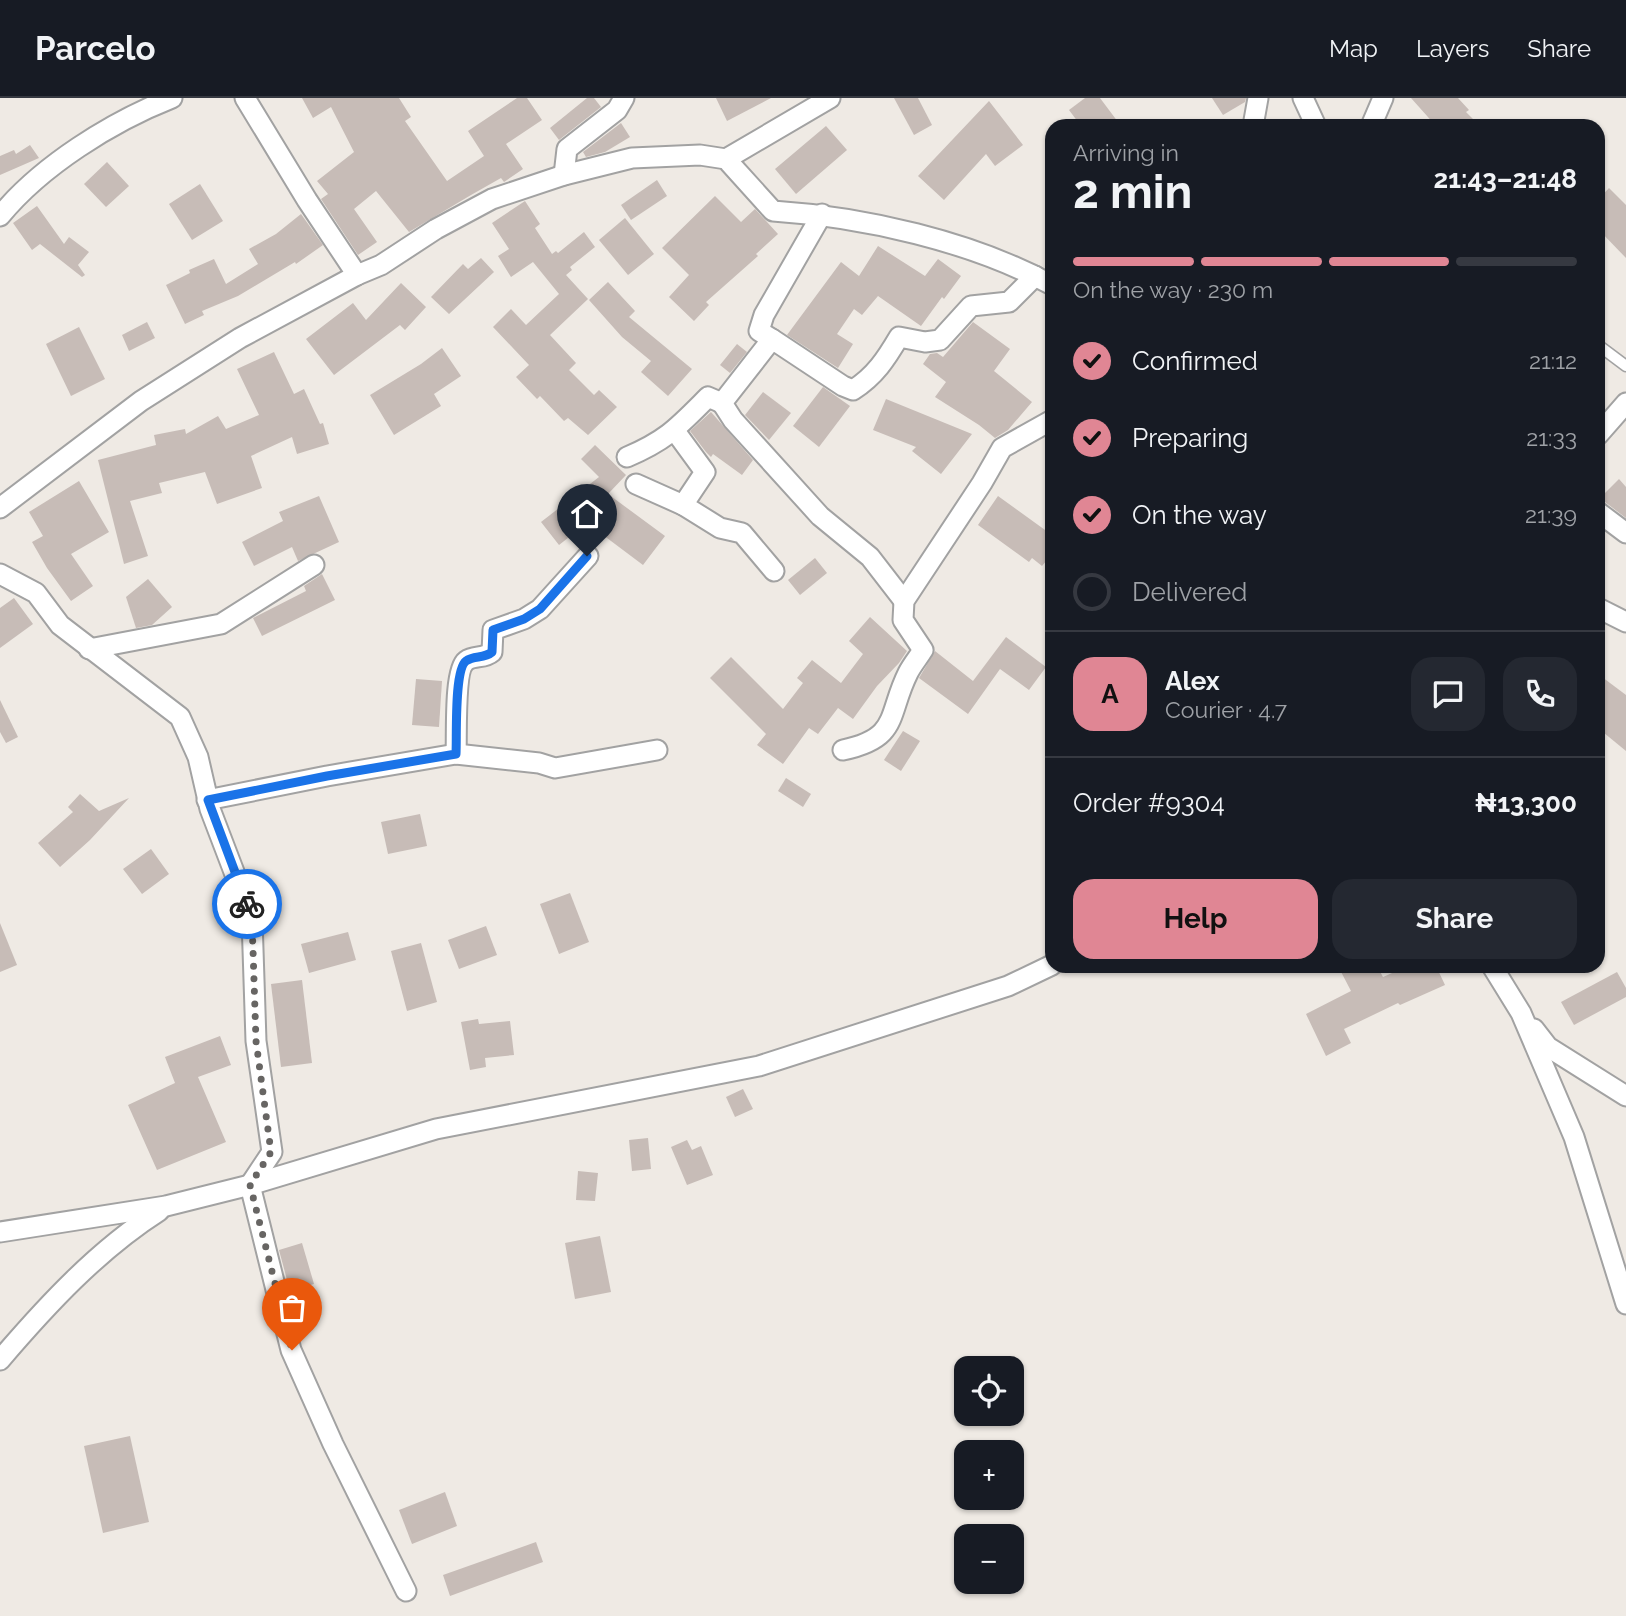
<!DOCTYPE html>
<html lang="en">
<head>
<meta charset="utf-8">
<style>
	:root { --surface:#171b24; --page:#242831; --text:#f1f3f6; --muted:#9ea1a6; --line:#363941; --accent:#e08694 }
	body { margin:0; font-family:Raleway,sans-serif; background:var(--page); color:var(--text); height:100vh; display:flex; flex-direction:column; font-size:26px; white-space:nowrap }
	* { box-sizing:border-box; margin:0 }
	p { font-size:23px; color:var(--muted) }
	.icon { flex:none; width:38px; height:38px; fill:none; stroke:currentColor; stroke-width:2; stroke-linecap:round; stroke-linejoin:round }
	.map { position:relative; flex:1; overflow:hidden }
	.panel { position:absolute; left:1045px; top:21px; width:560px; height:854px; display:flex; flex-direction:column; background:var(--surface); border-radius:21px; box-shadow:0 2px 5px #0004 }
	.panel>* { flex:none }
	.tools { position:absolute; left:954px; top:1258px; display:grid; gap:14px }
	.tools a { display:grid; place-items:center; width:70px; height:70px; border-radius:14px; background:var(--surface); box-shadow:0 2px 5px #0004; font-size:35px }
	.pin { position:absolute; display:grid; place-items:center; width:60px; height:60px; color:#fff; margin:-72px -30px; border-radius:50% 50% 50% 0; rotate:-45deg; box-shadow:0 0 7px #0007 }
	.pin .icon { rotate:45deg }
	.courier { position:absolute; display:grid; place-items:center; width:70px; height:70px; margin:-35px; border:5px solid #1a73e8; border-radius:50%; background:#fff; color:#222; box-shadow:0 2px 9px #0007 }
	.overview em { font-style:normal; font-weight:700 }
	.overview div { display:flex; flex-direction:column-reverse }
	.overview { display:flex; align-items:center; justify-content:space-between; height:119px; padding:0 28px }
	h1 { font-size:46px; font-weight:700; line-height:52px }
	.bar { display:grid; grid-template-columns:repeat(4,1fr); gap:10px 7px; align-content:center; height:84px; padding:0 28px }
	.bar i { height:9px; border-radius:5px; background:var(--line) }
	.bar .current { background:var(--accent) }
	.bar p { grid-column:span 4 }
	.line { display:flex; align-items:center; gap:18px; padding:0 28px; border-top:2px solid var(--line) }
	.line div { flex:1 }
	.round { display:grid; place-items:center; flex:none; width:74px; height:74px; border-radius:21px; background:var(--page) }
	ol { padding:0 28px; list-style:none }
	li { display:flex; align-items:center; gap:21px; height:77px }
	li p { margin-inline-start:auto }
	li .icon { padding:7px; border-radius:50%; background:var(--accent); color:#111; stroke-width:4 }
	li:last-child { color:var(--muted) }
	li i { width:38px; height:38px; border:4px solid var(--line); border-radius:50% }
	.primary-button { display:flex; gap:14px; margin-top:auto; padding:14px 28px }
	.primary-button a { flex:1; height:80px; border-radius:21px; background:var(--accent); color:#111; font-size:28px; font-weight:700; line-height:80px; text-align:center }
	.primary-button a+a { background:var(--page); color:var(--text) }
	header { display:flex; align-items:center; gap:42px; box-sizing:border-box; height:98px; padding:0 35px; background:var(--surface); border-bottom:2px solid var(--line) }
	header strong { font-size:33px }
	nav { display:flex; gap:38px; margin-inline-start:auto; font-size:24px }
	.map>svg:first-child { display:block }
	.building { fill:#c7bcb7 }
	.lines { fill:none; stroke-linecap:round; stroke-linejoin:round }
	.service-casing { stroke:#a2a2a2; stroke-width:13 }
	.minor-casing { stroke:#a2a2a2; stroke-width:23 }
	.service { stroke:#fff; stroke-width:10 }
	.minor { stroke:#fff; stroke-width:19 }
	.done { stroke:#676563; stroke-width:7; stroke-dasharray:0 12.6 }
	.route { stroke:#1a73e8; stroke-width:9 }
</style>
</head>
<body>
<header>
<strong>Parcelo</strong>
<nav><a>Map</a><a>Layers</a><a>Share</a></nav>
</header>
<div class="map">
<svg width="1626" height="1518" viewBox="0 0 1626 1518">
	<rect width="100%" height="100%" fill="#efeae4"/>
	<g class="building">
		<path d="M302 0H399L411 19 405 23 447 83 484 58 468 33 517 0H527L542 22 506 46 523 71 504 84 501 80 471 97 409 134 376 93 354 111 377 144 358 157 321 101 328 96 317 83 354 54 331 9 313 20Z"/>
		<path d="M587 0H594L601 9 559 42 550 30Z"/>
		<path d="M716 0H771L727 23Z"/>
		<path d="M894 0H918L932 27 914 37Z"/>
		<path d="M1085 0H1100L1121 28H1081L1069 12Z"/>
		<path d="M1212 0H1246L1245 4 1223 17Z"/>
		<path d="M1411 0H1458L1469 12 1466 14 1480 28H1436Z"/>
		<path d="M989 3 1023 47 995 68 986 56 944 102 918 78Z"/>
		<path d="M621 25 630 39 605 54 586 59 583 54Z"/>
		<path d="M826 28 847 52 796 96 775 71Z"/>
		<path d="M30 47 39 60 0 77V58L14 52 16 56Z"/>
		<path d="M107 64 129 88 106 109 84 86Z"/>
		<path d="M657 82 667 98 631 122 621 107Z"/>
		<path d="M200 86 223 123 192 142 169 106Z"/>
		<path d="M1609 90 1626 107V160L1598 131V102Z"/>
		<path d="M715 98 741 124 755 111 778 136 756 156 758 158 706 204 709 207 694 223 669 199 689 177 662 150Z"/>
		<path d="M525 103 540 126 535 130 552 156 556 153 558 155 584 134 595 149 570 169 572 172 566 177 588 201 550 237 576 265 569 272 594 297 599 292 617 309 588 337 568 320 564 323 540 298 537 301 516 279 529 267 493 229 511 211 526 227 559 196 533 164 511 179 498 158 509 151 492 125Z"/>
		<path d="M37 108 64 146 69 139 89 154 78 167 85 177 82 179 40 146 32 152 13 125Z"/>
		<path d="M301 116 323 147 296 166 295 164 238 198 202 213 204 217 185 226 166 187 190 175 189 172 214 161 226 186 258 166 249 151 276 136Z"/>
		<path d="M625 120 654 156 628 177 599 142Z"/>
		<path d="M878 148 925 178 938 161 961 178 944 201 942 199 921 228 878 198 862 217 854 211 837 236 853 246 838 270 787 237 841 164 859 178Z"/>
		<path d="M481 160 494 174 449 216 431 199 463 166 468 171Z"/>
		<path d="M608 184 635 213 629 219 692 271 668 298 641 274 651 263 622 239 589 202Z"/>
		<path d="M401 185 426 209 405 232 400 227 334 277 306 241 353 205 366 222Z"/>
		<path d="M147 224 155 240 129 253 122 237Z"/>
		<path d="M973 224 1010 251 994 273 1032 304 1008 332 995 340 979 327 935 299 946 284 923 266 930 256 937 255 943 259Z"/>
		<path d="M79 229 105 281 71 298 46 246Z"/>
		<path d="M737 246 747 254 730 275 720 267Z"/>
		<path d="M442 250 461 278 434 296 441 308 394 337 370 297 421 266Z"/>
		<path d="M274 254 294 296 304 291 320 326 323 325 329 346 297 356 292 339 251 358 262 390 217 406 205 374 159 385 162 395 130 403 148 458 124 466 98 362 156 347 154 337 185 331 186 336 218 318 226 331 259 317 237 271Z"/>
		<path d="M823 289 850 308 819 349 793 328Z"/>
		<path d="M763 294 791 315 769 342 745 317Z"/>
		<path d="M886 301 972 336 941 376 912 353 916 349 873 332Z"/>
		<path d="M711 314 753 362 742 377 713 356 711 359 706 354 690 333Z"/>
		<path d="M595 347 626 377 608 396 665 438 643 467 587 425 559 447 541 424 599 379 581 361Z"/>
		<path d="M1619 381 1626 389V420L1605 404 1598 402Z"/>
		<path d="M79 383 109 434 71 456 93 488 71 503 47 470 32 444 43 438 29 414Z"/>
		<path d="M319 398 339 444 298 463 292 449 254 468 242 444 283 423 279 414Z"/>
		<path d="M998 398 1052 437V456L1042 468 1032 460 1029 464 978 427Z"/>
		<path d="M815 460 827 475 800 497 788 482Z"/>
		<path d="M322 476 335 502 262 538 253 520 306 493 304 488Z"/>
		<path d="M148 481 172 509 152 527 136 530 126 499Z"/>
		<path d="M14 500 33 526 0 550V510Z"/>
		<path d="M870 519 907 553 899 565 877 588 853 621 838 610 818 636 809 630 783 666 757 647 766 636 710 580 731 559 783 611 803 585 797 580 812 562 841 585 863 556 849 543Z"/>
		<path d="M1006 539 1046 569 1029 592 1000 571 968 616 919 580 935 553 973 583Z"/>
		<path d="M1598 576 1626 597V653L1598 630Z"/>
		<path d="M416 581 442 583 439 629 412 627Z"/>
		<path d="M0 602 18 639 6 645 0 634Z"/>
		<path d="M903 633 920 643 901 673 884 662Z"/>
		<path d="M786 680 811 696 803 709 778 693Z"/>
		<path d="M80 696 99 713 129 700 90 742 60 769 38 745 73 714 68 709Z"/>
		<path d="M420 716 427 748 388 756 381 724Z"/>
		<path d="M151 751 169 776 142 796 123 771Z"/>
		<path d="M570 795 589 844 559 856 540 806Z"/>
		<path d="M0 825 17 867 0 874Z"/>
		<path d="M486 828 497 857 459 871 448 842Z"/>
		<path d="M348 834 356 862 309 875 301 846Z"/>
		<path d="M421 845 437 904 407 913 391 853Z"/>
		<path d="M1338 868H1377L1383 879 1408 868H1436L1445 887 1400 907 1398 905 1344 931 1351 945 1326 958 1306 916 1351 893Z"/>
		<path d="M1617 874 1626 890V899L1574 927 1561 904Z"/>
		<path d="M302 882 312 965 281 969 271 886Z"/>
		<path d="M478 921 479 926 510 923 514 957 485 960 486 969 470 972 461 924Z"/>
		<path d="M220 938 231 967 198 979 226 1044 157 1072 128 1007 175 985 165 959Z"/>
		<path d="M743 991 753 1011 735 1019 726 999Z"/>
		<path d="M648 1040 651 1071 632 1073 629 1042Z"/>
		<path d="M687 1042 692 1052 701 1048 713 1077 687 1087 671 1049Z"/>
		<path d="M578 1073 598 1075 595 1103 576 1102Z"/>
		<path d="M600 1138 611 1194 575 1201 565 1145Z"/>
		<path d="M302 1145 314 1186 290 1193 279 1152Z"/>
		<path d="M130 1338 149 1424 103 1435 84 1348Z"/>
		<path d="M445 1394 457 1428 412 1446 399 1412Z"/>
		<path d="M536 1444 543 1464 450 1498 443 1477Z"/>
	</g>
	<g class="lines">
		<g class="service-casing">
			<path id="service" d="M1598 247 1626 268"/>
		</g>
		<g class="minor-casing">
			<g id="minor">
				<path d="M245 0 307 102 357 177"/>
				<path d="M1303 0 1316 28"/>
				<path d="M1253 28 1258 0"/>
				<path d="M1371 28 1383 0"/>
				<path d="M726 61 830 0"/>
				<path d="M564 77 567 51 617 12 624 0"/>
				<path d="M822 116 764 217 759 233 772 241 722 305 733 322 820 418 870 459 904 503"/>
				<path d="M0 118C41 68 111 24 172 0"/>
				<path d="M772 241 843 288 853 292C875 278 886 261 899 239L925 244 940 242 971 208 1009 204 1035 178"/>
				<path d="M675 333 705 374 683 407 720 430 742 435 774 473"/>
				<path d="M1598 337 1626 305"/>
				<path d="M627 359C667 342 678 329 708 299L722 305"/>
				<path d="M636 386 683 407"/>
				<path d="M0 410 141 303 240 240 357 177 381 167 436 131 492 101 564 77 632 60 700 57 726 61 773 113C864 119 971 143 1052 187"/>
				<path d="M1598 414 1626 435"/>
				<path d="M0 476 36 495 60 527 180 619 198 659 210 711 252 821 256 943 272 1054 250 1087 291 1252 333 1346 406 1493"/>
				<path d="M1598 510 1626 524"/>
				<path d="M89 551 221 526 314 467"/>
				<path d="M843 652C900 640 887 617 908 575 912 567 918 560 923 552L903 522 904 503 982 385 1002 350 1052 322"/>
				<path d="M456 656C457 638 454 572 466 563 474 557 484 561 492 554L493 532 524 521 540 511 588 458"/>
				<path d="M207 702 327 678 456 656 539 665 555 670 657 652"/>
				<path d="M1492 868 1521 915 1574 1039 1626 1206"/>
				<path d="M1534 931 1548 949 1626 998"/>
				<path d="M0 1134 166 1108 250 1087 436 1031 759 968 1008 888 1052 867"/>
				<path d="M0 1262C47 1207 98 1152 159 1113"/>
			</g>
		</g>
		<use href="#service" class="service"/>
		<use href="#minor" class="minor"/>
	</g>
	<g class="lines">
		<path class="done" d="M247 806 252 821 256 943 271 1054 250 1087 292 1252"/>
		<path class="route" d="M247 806 208 702 327 678 456 656C457 638 454 572 466 563 474 557 484 561 492 554L493 532 524 521 540 511 587 458"/>
	</g>
</svg>
<div class="tools">
<a><svg class="icon" aria-label="locate" viewBox="0 0 24 24"><circle cx="12" cy="12" r="6"/><path d="M12 2v4M12 18v4M2 12h4M18 12h4"/></svg></a>
<a>+</a>
<a>−</a>
</div>
<div class="pin" style="left:292px;top:1252px;background:#ea580c"><svg class="icon" aria-label="bag" viewBox="0 0 24 24"><path d="M5 8h14l-1 12H6zM9 8a3 3 0 0 1 6 0"/></svg></div>
<div class="pin" style="left:587px;top:458px;background:#1f2937"><svg class="icon" aria-label="home" viewBox="0 0 24 24"><path d="M3 11l9-7 9 7M6 9v11h12V9"/></svg></div>
<div class="courier" style="left:247px;top:806px"><svg class="icon" aria-label="bike" viewBox="0 0 24 24"><circle cx="6" cy="16" r="4"/><circle cx="18" cy="16" r="4"/><path d="M6 16l4-8h5l3 8M10 8l3 8H6M13 5h3"/></svg></div>
<section class="panel">
<div class="overview"><div><h1>2 min</h1><p>Arriving in</p></div><em>21:43–21:48</em></div>
<div class="bar"><i class="current"></i><i class="current"></i><i class="current"></i><i></i><p>On the way · 230 m</p></div>
<ol>
<li><svg class="icon" aria-label="check" viewBox="0 0 24 24"><path d="M5 12l5 5 9-10"/></svg>Confirmed<p>21:12</p></li>
<li><svg class="icon" aria-label="check" viewBox="0 0 24 24"><path d="M5 12l5 5 9-10"/></svg>Preparing<p>21:33</p></li>
<li><svg class="icon" aria-label="check" viewBox="0 0 24 24"><path d="M5 12l5 5 9-10"/></svg>On the way<p>21:39</p></li>
<li><i></i>Delivered</li>
</ol>
<div class="line" style="height:126px"><b class="round" style="background:var(--accent);color:#111">A</b><div><b>Alex</b><p>Courier · 4.7</p></div><a class="round"><svg class="icon" aria-label="chat" viewBox="0 0 24 24"><path d="M4 5h16v11H9l-5 4z"/></svg></a><a class="round"><svg class="icon" aria-label="phone" viewBox="0 0 24 24"><path d="M5 4h4l2 5-3 2q2 4 5 5l2-3 5 2v4C11 20 4 13 5 4z"/></svg></a></div>
<div class="line" style="height:91px"><div>Order #9304</div><b>₦13,300</b></div>
<div class="primary-button"><a>Help</a><a>Share</a></div>
</section>
</div>
</body>
</html>
